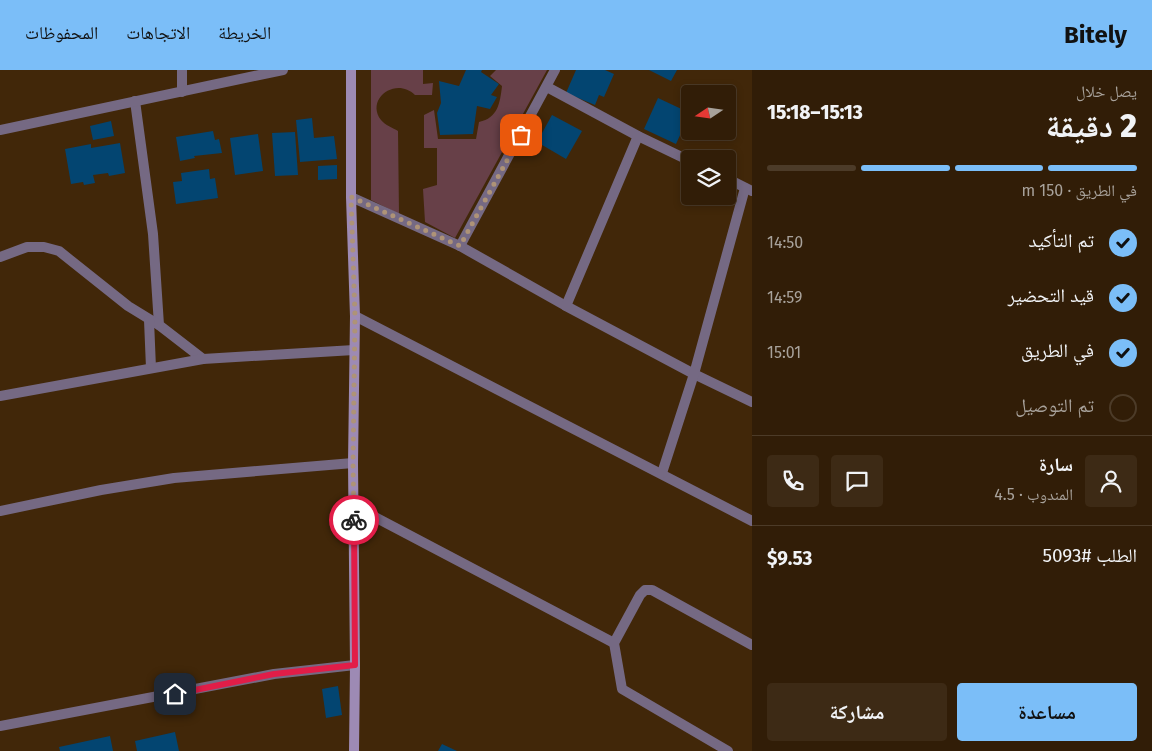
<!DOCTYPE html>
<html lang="ar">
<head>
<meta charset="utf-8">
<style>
	:root { --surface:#311d07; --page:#3d2a15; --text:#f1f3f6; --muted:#a8a29b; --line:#4c3b28; --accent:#7bbef8 }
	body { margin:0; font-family:"Fira Sans","Noto Naskh Arabic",sans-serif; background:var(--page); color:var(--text); direction:rtl; height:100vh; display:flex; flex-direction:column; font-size:19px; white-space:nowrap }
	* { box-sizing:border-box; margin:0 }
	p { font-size:16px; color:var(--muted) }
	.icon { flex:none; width:28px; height:28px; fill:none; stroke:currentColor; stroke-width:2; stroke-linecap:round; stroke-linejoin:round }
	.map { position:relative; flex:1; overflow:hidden; direction:ltr }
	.sheet { display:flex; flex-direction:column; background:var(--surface); width:400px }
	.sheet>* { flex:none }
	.needle { width:32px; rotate:257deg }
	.tools { position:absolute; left:681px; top:15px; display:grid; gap:10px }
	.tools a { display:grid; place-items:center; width:55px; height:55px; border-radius:5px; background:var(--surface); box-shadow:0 2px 8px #0003,0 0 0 1px var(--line); font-size:25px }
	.pin { position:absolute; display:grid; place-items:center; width:42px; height:42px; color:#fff; margin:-21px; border-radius:10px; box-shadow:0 2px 8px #0006 }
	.courier { position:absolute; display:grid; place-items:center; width:50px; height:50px; margin:-25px; border:4px solid #e11d48; border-radius:50%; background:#fff; color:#222; box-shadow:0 1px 6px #0007 }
	.head em { font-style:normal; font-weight:800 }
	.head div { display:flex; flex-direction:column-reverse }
	.head { display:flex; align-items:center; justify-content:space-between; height:85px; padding:0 15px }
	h1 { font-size:32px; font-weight:800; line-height:38px }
	.bar { display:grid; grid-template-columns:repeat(4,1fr); gap:8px 5px; align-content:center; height:60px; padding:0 15px }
	.bar i { height:6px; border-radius:4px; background:var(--line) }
	.bar .active { background:var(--accent) }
	.bar p { grid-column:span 4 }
	.line { display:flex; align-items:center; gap:12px; padding:0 15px; border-top:1px solid var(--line) }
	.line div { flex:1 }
	.round { display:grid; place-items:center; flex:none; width:52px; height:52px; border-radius:5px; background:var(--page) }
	ol { padding:0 15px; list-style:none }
	li { display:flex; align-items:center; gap:15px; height:55px }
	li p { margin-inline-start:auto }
	li .icon { padding:5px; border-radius:50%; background:var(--accent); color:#111; stroke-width:4 }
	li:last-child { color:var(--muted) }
	li i { width:28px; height:28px; border:2px solid var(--line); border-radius:50% }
	.cta { display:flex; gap:10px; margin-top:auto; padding:10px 15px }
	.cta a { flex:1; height:58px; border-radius:5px; background:var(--accent); color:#111; font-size:20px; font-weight:800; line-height:58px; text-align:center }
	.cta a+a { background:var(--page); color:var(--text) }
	header { display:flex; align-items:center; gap:30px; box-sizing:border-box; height:70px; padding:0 25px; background:var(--accent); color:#111 }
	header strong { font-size:24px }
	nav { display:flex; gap:28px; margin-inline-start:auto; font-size:18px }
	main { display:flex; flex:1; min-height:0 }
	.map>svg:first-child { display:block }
	.green { fill:#674048 }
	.building { fill:#034571 }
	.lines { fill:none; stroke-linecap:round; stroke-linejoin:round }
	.street { stroke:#756983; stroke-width:10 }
	.secondary { stroke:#9d8ab4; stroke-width:10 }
	.done { stroke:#ae9377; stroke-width:5; stroke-dasharray:0 9 }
	.route { stroke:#e11d48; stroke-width:6 }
</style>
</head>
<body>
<header>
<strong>Bitely</strong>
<nav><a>الخريطة</a><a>الاتجاهات</a><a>المحفوظات</a></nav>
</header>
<main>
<section class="sheet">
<div class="head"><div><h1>2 دقيقة</h1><p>يصل خلال</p></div><em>15:13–15:18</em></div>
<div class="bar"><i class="active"></i><i class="active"></i><i class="active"></i><i></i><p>في الطريق · 150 m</p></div>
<ol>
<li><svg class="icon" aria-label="check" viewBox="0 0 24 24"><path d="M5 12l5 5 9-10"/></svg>تم التأكيد<p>14:50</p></li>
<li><svg class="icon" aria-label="check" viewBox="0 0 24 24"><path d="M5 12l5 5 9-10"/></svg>قيد التحضير<p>14:59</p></li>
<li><svg class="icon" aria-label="check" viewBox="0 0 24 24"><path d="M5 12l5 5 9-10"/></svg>في الطريق<p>15:01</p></li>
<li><i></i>تم التوصيل</li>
</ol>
<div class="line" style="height:90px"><a class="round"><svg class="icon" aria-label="person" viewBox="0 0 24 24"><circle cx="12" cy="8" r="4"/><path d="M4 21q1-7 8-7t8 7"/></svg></a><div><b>سارة</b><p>المندوب · 4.5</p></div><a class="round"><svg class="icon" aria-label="chat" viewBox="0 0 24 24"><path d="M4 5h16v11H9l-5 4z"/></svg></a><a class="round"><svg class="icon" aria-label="phone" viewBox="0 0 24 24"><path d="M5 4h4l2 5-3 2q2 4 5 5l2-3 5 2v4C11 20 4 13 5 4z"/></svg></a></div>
<div class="line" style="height:65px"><div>الطلب #5093</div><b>$9.53</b></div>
<div class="cta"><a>مساعدة</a><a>مشاركة</a></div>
</section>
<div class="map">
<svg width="752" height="681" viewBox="0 0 752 681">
	<rect width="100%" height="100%" fill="#412709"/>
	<g class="green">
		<path d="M371 0H423V14L433 13 432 25H415C396 6 365 29 381 50 385 55 393 58 398 61L399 144 371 130Z"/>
		<path d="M496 0H547L455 168 425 152 423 119 437 115V78H424V45L434 40 438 69H476L479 52C498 48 500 33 502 16L490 6Z"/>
	</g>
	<g class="building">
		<path d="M466 0H482L481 2 499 14 491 25 497 27 490 39 477 36 473 64 440 65 437 43 441 33 439 11 459 16Z"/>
		<path d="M576 0H605L614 4 604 27 599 25 595 35 566 23Z"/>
		<path d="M649 0H677L671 11Z"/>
		<path d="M658 28 690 43 676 74 644 59Z"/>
		<path d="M552 45 582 61 566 89 537 72Z"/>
		<path d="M312 48 314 68 334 66 337 89 300 92 296 50Z"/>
		<path d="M111 51 114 66 93 70 90 56Z"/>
		<path d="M213 61 215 70 219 69 222 83 194 86 195 88 180 91 176 67Z"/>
		<path d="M295 62 298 105 275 106 272 63Z"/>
		<path d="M258 64 263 101 235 105 230 68Z"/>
		<path d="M120 73 125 103 109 106 108 103 93 105 95 113 84 115 83 112 71 114 65 79 91 74V78Z"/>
		<path d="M337 95V109L318 110V96Z"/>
		<path d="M209 99 210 109 215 108 218 128 176 134 173 112 182 111 181 103Z"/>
		<path d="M338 616 342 645 326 648 322 619Z"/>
		<path d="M175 662 179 681H137L135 671Z"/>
		<path d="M110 666 113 681H60L59 677Z"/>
		<path d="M442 674 457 681H438Z"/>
	</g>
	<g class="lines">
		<g class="street">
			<path d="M547 17 638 66 690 91"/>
			<path d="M182 22V0"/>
			<path d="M135 31 153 164 159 255 203 289"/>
			<path d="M0 60 283 0"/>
			<path d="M728 109 752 121"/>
			<path d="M351 127 460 176 566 236 694 304 752 332"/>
			<path d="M460 176 555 0"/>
			<path d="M0 187 27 177H44L59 181 128 236 159 255"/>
			<path d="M566 236 638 66"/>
			<path d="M355 246 752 451"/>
			<path d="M149 250 151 298"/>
			<path d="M0 326 203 289 354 280"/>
			<path d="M662 403 694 304 745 118"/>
			<path d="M354 436 614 573"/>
			<path d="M0 441 101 420 174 408 353 393"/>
			<path d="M0 656 274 604 355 595"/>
			<path d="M728 681 622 619 614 573 640 525 645 520H652L752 575"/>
		</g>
		<path class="secondary" d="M351 0V127L355 246 353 393 355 595 354 681"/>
	</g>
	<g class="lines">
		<path class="done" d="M354 450 353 393 355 246 351 127 460 176 521 65"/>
		<path class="route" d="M175 624 274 604 355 595 354 450"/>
	</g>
</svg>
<div class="tools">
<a><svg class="needle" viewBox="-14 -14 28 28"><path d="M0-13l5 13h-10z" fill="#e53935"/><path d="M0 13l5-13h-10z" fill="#a8a29b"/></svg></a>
<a><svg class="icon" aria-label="layers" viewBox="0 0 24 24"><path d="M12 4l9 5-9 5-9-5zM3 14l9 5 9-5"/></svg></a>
</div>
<div class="pin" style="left:521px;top:65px;background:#ea580c"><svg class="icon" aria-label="bag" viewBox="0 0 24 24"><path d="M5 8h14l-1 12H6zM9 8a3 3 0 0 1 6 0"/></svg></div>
<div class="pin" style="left:175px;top:624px;background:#1f2937"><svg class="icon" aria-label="home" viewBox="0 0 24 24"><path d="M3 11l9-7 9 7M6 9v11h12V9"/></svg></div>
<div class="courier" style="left:354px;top:450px"><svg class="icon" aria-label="bike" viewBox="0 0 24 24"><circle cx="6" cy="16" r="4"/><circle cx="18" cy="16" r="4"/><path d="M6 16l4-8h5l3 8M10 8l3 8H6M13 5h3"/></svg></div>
</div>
</main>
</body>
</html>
